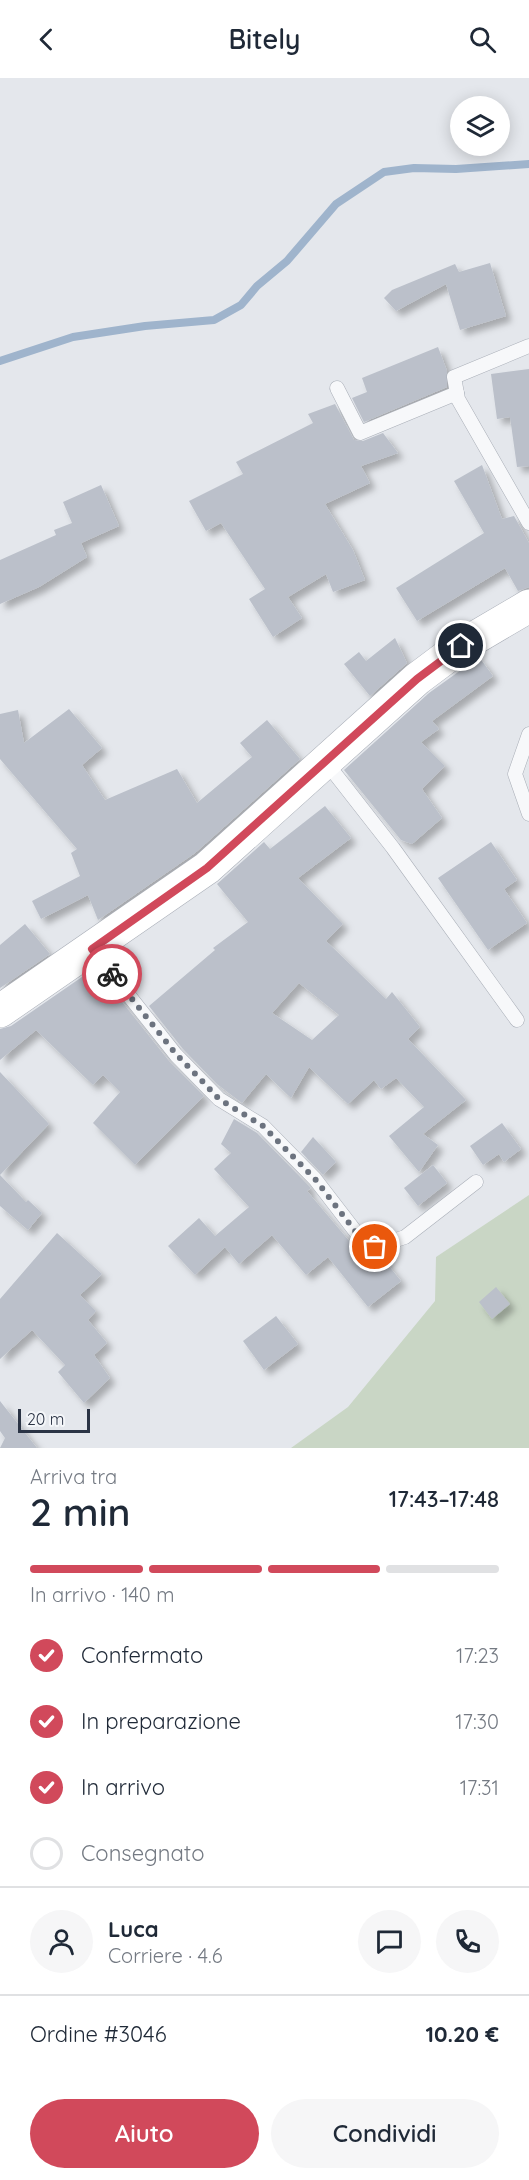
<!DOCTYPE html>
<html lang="it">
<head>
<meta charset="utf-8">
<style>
	:root { --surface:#fff; --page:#f6f6f7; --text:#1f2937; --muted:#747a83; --line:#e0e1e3; --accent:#d1495b }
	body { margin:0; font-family:Quicksand,sans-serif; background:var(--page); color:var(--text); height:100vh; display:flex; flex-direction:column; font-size:22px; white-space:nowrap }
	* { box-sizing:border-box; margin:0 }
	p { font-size:20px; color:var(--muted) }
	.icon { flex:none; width:33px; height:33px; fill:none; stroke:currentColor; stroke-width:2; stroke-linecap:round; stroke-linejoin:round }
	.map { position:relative; height:1370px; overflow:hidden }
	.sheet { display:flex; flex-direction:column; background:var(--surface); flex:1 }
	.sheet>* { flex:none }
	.controls { position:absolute; left:450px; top:18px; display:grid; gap:12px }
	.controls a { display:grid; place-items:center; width:60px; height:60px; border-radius:50%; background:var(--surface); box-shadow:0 3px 15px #0003; font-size:30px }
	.scale { position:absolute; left:18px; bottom:15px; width:72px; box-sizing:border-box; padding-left:6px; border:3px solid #2b3445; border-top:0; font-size:16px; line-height:21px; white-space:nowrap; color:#2b3445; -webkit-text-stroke:4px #f4f6f9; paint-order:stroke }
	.pin { position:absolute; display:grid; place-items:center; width:51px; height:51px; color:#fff; margin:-26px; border:3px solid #fff; border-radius:50%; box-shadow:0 2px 6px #0007 }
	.courier { position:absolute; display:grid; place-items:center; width:60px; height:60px; margin:-30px; border:4px solid #d1495b; border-radius:50%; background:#fff; color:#222; box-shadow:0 2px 8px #0007 }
	.headline em { font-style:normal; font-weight:600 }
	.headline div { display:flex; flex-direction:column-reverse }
	.headline { display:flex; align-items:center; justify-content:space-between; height:102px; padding:0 30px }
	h1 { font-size:39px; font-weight:600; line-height:45px }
	.bar { display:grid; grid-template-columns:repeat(4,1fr); gap:9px 6px; align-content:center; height:72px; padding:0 30px }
	.bar i { height:8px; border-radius:4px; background:var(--line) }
	.bar .active { background:var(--accent) }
	.bar p { grid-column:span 4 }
	.line { display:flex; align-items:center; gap:15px; padding:0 30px; border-top:2px solid var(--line) }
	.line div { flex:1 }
	.round { display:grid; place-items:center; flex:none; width:63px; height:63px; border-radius:32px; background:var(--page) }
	ol { padding:0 30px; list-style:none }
	li { display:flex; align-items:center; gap:18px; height:66px }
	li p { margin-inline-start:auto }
	li .icon { padding:6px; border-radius:50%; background:var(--accent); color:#fff; stroke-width:4 }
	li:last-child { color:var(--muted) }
	li i { width:33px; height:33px; border:3px solid var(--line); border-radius:50% }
	.action { display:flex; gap:12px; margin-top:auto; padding:12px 30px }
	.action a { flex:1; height:69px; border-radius:36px; background:var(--accent); color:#fff; font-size:24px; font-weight:600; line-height:69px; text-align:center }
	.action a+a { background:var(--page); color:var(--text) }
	header { display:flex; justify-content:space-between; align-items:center; height:78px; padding:0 30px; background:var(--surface); font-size:27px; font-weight:600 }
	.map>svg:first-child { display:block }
	.green { fill:#c9d6c5 }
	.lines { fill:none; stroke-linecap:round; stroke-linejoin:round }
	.stream { stroke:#9fb4cc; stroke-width:8 }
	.building { fill:#bbc0ca; fill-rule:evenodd; filter:url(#shadow) }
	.lane-casing { stroke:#a9aeb7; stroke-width:15 }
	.secondary-casing { stroke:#a9aeb7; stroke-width:34 }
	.lane { stroke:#f7f8fa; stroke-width:14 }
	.secondary { stroke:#fff; stroke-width:33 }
	.done { stroke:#6c737f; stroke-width:6; stroke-dasharray:0 10.8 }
	.route { stroke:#d1495b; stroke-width:8 }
</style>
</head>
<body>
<header><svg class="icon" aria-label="back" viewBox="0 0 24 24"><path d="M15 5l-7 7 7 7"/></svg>Bitely<svg class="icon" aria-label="search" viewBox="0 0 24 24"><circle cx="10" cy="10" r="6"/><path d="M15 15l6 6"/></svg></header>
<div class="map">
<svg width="529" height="1370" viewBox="0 0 529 1370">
	<defs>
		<filter id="shadow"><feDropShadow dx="5.5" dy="5.5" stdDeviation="3" flood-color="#0004"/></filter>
	</defs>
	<rect width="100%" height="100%" fill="#e4e7ec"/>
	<path class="green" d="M529 1117V1370H291L348 1329 435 1223 436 1179Z"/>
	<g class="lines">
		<path class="stream" d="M0 283 73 259 145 248 214 242 241 227 257 208 287 183 336 126 384 94 414 90 456 91 529 86"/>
	</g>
	<g class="building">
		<path d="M490 185 506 238 460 252 446 206 396 233 384 220 392 212 455 186 459 194Z"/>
		<path d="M438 269 447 293V309L364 344 352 320 367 314 362 300Z"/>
		<path d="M529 291V388L517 389 510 339 497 341 491 296Z"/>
		<path d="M335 326 354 362 363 363 383 355 398 375 361 388 370 405 325 426 353 472 365 502 333 514 326 496 288 519 302 540 273 559 249 521 265 511 221 445 206 453 189 423 243 396 236 384 313 345 308 336Z"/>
		<path d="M482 387 502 441 514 438 529 465V509L518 513 505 490 417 543 396 510 484 455 454 403Z"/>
		<path d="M101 407 119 448 81 465 87 479 39 509 0 526V482L56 457 54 452 72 445 63 424Z"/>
		<path d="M395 560 407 585 370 618 344 586 359 574 366 583Z"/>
		<path d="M479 579 493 598 432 643 439 651 421 664 445 688 422 711 442 740 412 766 401 762 344 692 429 615Z"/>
		<path d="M69 631 102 670 82 687 105 722 177 691 197 725 252 679 240 665 267 642 300 681 195 775 98 842 88 817 41 841 32 823 80 798 71 775 77 771 0 681V636L18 632 24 665Z"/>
		<path d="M325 728 351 760 298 800 343 846 326 863 386 921 392 914 420 949 408 961 466 1022 423 1056 438 1067 419 1094 389 1058 424 1029 396 1000 381 1011 374 1002 348 1026 309 989 291 1020 266 996 242 1025 217 1006 183 971 149 928 215 872 213 870 248 844 217 806 264 764 270 771ZM299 905 339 937 312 962 272 935Z"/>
		<path d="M491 764 517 802 504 811 527 845 488 872 438 800Z"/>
		<path d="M25 846 50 876 0 910V867Z"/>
		<path d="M95 890 169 983 204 1018 135 1087 93 1045 120 1014 103 997 93 1007 36 952 0 982V951L11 948Z"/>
		<path d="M0 994 49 1046 0 1097Z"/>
		<path d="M234 1041 257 1055 308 1107 311 1110 307 1113 367 1184 380 1177 401 1203 368 1229 328 1179 306 1197 272 1157 239 1186 225 1169 195 1197 168 1168 199 1140 215 1158 249 1129 214 1091 231 1075 221 1066Z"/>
		<path d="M502 1045 521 1071 504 1084 499 1076 483 1087 470 1068Z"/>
		<path d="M313 1059 336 1084 323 1097 301 1074Z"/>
		<path d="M433 1087 447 1105 418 1128 404 1110Z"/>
		<path d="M0 1097 26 1124 28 1122 42 1135 28 1152 0 1128Z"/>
		<path d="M57 1155 102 1196 80 1217 96 1233 88 1242 107 1265 94 1277 110 1300 84 1325 58 1294 65 1287 32 1252 0 1281V1221Z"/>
		<path d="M496 1209 510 1226 492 1241 479 1224Z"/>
		<path d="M276 1238 298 1266 264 1292 243 1263Z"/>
		<path d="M0 1323 37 1370H0L5 1360 0 1353Z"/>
	</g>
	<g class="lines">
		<g class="lane-casing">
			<g id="lane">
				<path d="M529 268 454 299 458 321 529 445"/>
				<path d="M337 310 360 355 457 315"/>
				<path d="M529 656 515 696 529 736"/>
				<path d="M325 683 393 770 517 942"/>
				<path d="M92 871 176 977 219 1021 263 1048 315 1101 362 1162 375 1169 405 1159 476 1104"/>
			</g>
		</g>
		<g class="secondary-casing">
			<path id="secondary" d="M0 933 207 790 417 601 461 568 529 528"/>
		</g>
		<use href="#lane" class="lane"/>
		<use href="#secondary" class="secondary"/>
	</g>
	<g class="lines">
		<path class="done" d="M112 896 176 976 205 1006 219 1021 263 1048 315 1101 362 1162 375 1169"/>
		<path class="route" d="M112 896 92 871 207 790 417 601 461 568"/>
	</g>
</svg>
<div class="controls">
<a><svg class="icon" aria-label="layers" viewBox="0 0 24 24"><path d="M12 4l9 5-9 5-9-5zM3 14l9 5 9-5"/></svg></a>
</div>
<div class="scale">20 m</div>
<div class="pin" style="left:375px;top:1169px;background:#ea580c"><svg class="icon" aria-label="bag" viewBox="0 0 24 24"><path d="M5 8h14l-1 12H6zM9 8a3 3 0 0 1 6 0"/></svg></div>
<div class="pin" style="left:461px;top:568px;background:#1f2937"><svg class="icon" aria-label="home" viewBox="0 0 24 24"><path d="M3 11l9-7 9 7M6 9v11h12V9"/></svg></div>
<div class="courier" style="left:112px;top:896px"><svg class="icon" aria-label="bike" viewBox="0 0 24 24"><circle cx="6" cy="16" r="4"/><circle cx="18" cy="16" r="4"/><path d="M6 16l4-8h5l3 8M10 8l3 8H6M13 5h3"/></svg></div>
</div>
<section class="sheet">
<div class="headline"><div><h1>2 min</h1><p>Arriva tra</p></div><em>17:43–17:48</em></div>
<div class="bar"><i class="active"></i><i class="active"></i><i class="active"></i><i></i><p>In arrivo · 140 m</p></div>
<ol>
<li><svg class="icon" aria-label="check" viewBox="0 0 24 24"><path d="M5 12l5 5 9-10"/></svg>Confermato<p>17:23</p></li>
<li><svg class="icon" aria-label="check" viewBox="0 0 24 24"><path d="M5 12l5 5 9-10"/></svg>In preparazione<p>17:30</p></li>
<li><svg class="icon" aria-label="check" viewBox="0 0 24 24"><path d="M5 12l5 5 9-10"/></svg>In arrivo<p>17:31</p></li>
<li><i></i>Consegnato</li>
</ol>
<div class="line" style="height:108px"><a class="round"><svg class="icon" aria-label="person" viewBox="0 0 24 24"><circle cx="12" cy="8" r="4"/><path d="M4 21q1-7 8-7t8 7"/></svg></a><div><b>Luca</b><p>Corriere · 4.6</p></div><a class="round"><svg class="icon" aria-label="chat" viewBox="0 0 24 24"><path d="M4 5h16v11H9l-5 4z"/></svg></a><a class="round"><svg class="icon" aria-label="phone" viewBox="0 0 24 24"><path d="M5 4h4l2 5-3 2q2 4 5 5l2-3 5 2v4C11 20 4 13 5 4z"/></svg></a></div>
<div class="line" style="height:78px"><div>Ordine #3046</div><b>10.20 €</b></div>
<div class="action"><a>Aiuto</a><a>Condividi</a></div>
</section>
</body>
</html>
